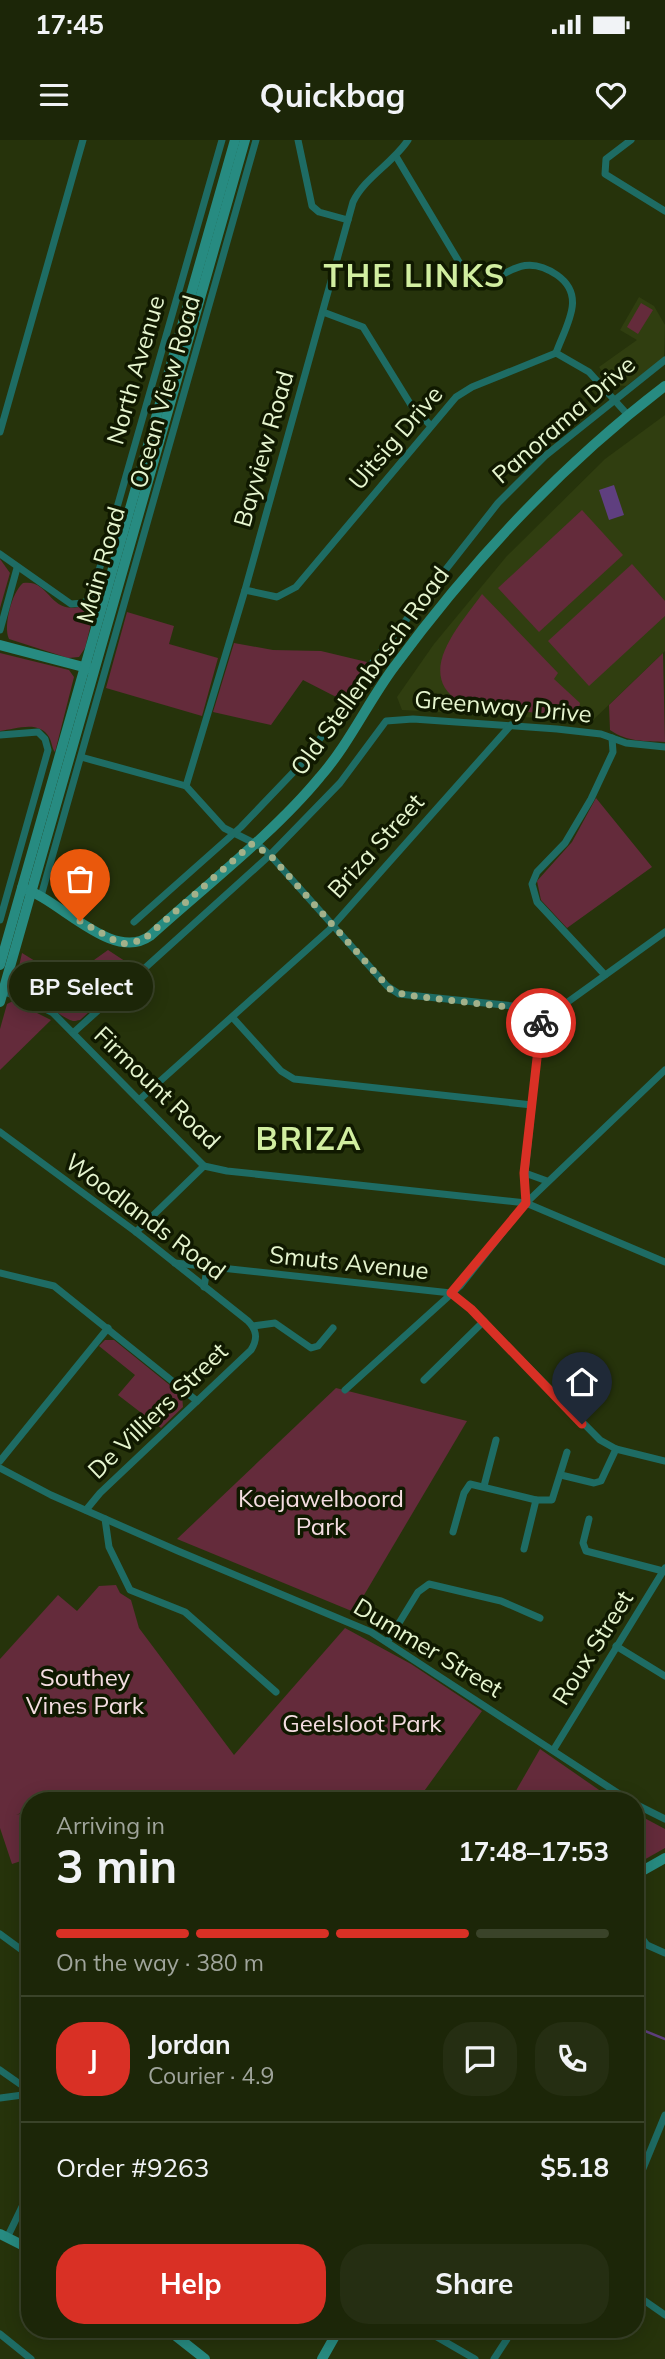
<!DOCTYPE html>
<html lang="en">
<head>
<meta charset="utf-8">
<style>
	:root { --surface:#1c2608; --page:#252e12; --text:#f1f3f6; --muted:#a0a59c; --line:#3a4329; --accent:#d93025 }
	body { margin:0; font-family:Mulish,sans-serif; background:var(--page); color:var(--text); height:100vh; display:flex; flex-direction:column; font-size:26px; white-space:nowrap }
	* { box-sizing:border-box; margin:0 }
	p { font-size:23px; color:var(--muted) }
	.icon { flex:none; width:38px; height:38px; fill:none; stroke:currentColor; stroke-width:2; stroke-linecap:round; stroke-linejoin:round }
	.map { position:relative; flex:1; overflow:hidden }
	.side { position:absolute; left:21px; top:1652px; width:623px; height:546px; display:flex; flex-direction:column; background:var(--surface); border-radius:28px; box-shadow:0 4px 18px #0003,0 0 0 2px var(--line) }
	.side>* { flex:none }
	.pin { position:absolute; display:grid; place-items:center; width:60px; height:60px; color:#fff; margin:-72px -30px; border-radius:50% 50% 50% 0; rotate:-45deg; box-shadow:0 0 7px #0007 }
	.pin .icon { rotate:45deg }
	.courier { position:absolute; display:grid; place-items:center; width:70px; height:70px; margin:-35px; border:5px solid #d93025; border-radius:50%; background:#fff; color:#222; box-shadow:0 2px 9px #0007 }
	.bubble { position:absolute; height:49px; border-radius:24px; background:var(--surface); box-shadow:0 4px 18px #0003,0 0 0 2px var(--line); font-size:23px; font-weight:700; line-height:49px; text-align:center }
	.headline em { font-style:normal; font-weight:700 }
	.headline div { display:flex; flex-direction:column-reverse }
	.headline { display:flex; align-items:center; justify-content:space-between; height:119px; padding:0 35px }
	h1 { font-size:46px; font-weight:700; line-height:52px }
	.bar { display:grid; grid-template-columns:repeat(4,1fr); gap:10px 7px; align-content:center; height:84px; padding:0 35px }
	.bar i { height:9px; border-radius:5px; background:var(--line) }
	.bar .active { background:var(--accent) }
	.bar p { grid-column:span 4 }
	.line { display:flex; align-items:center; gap:18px; padding:0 35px; border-top:2px solid var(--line) }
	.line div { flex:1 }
	.round { display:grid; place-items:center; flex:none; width:74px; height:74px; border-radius:28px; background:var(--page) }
	.action { display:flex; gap:14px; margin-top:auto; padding:14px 35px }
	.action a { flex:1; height:80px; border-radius:28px; background:var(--accent); color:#fff; font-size:28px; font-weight:700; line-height:80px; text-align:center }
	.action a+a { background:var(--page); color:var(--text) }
	.status { display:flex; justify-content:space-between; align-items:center; height:49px; padding:0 35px; background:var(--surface); direction:ltr }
	.status svg { height:19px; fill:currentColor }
	header { display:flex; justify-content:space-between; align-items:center; height:91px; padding:0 35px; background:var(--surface); font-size:32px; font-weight:700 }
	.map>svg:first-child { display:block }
	.built { fill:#303e10 }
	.green { fill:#642b3b }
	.water { fill:#5f3f7f }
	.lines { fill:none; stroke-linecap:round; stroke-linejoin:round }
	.stream { stroke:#5f3f7f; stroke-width:2.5 }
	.street { stroke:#1e6c64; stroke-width:7 }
	.secondary { stroke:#278b81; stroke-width:10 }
	.done { stroke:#a3b18a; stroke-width:7; stroke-dasharray:0 12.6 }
	.route { stroke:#d93025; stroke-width:9 }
	.labels { text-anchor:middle; stroke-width:7; stroke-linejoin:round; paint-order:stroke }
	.street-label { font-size:24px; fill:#e6f5cf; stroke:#101900 }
	.park-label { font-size:24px; fill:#f5dde1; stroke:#101900 }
	.district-label { font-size:32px; font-weight:bold; letter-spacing:2px; fill:#d1eea0; stroke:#101900 }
</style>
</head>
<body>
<div class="status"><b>17:45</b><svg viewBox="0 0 49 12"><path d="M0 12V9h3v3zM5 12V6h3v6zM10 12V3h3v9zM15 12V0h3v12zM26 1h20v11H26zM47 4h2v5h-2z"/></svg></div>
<header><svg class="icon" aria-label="menu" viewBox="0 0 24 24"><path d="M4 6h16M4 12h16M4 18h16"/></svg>Quickbag<svg class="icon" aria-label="heart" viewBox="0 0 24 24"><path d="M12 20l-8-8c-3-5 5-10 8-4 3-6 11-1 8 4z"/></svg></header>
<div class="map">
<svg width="665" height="2219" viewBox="0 0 665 2219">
	<rect width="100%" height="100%" fill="#26330b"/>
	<g class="built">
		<path d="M639 157 654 166 665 185 664 218 626 246 612 245 599 227 637 200 620 190Z"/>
		<path d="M665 275V511L592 581 402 570 397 557 434 504 506 417 605 319Z"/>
	</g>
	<g class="green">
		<path d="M641 163 653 170 638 194 627 187Z"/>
		<path d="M582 370 623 415 539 492 498 448Z"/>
		<path d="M0 419 10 433 0 468Z"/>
		<path d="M632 424 665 461V476L589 546 548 501Z"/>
		<path d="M23 443C54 438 48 486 97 460L85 508 79 517 68 518 9 499C3 486 12 452 23 443Z"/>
		<path d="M482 454 558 533 554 539 580 563 577 579 460 562C413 533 462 483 482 454Z"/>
		<path d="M127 472 174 486 169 504 218 518 202 576 106 548Z"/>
		<path d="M234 503 273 510 321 511 367 522 342 560 303 540 271 585 213 572Z"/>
		<path d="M0 513 69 530 74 537 55 612C52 609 52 602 49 597 39 580 16 589 0 591Z"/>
		<path d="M663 513 665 602C645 601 627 602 610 590L609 565Z"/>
		<path d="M596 658 652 727 567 788 541 760 537 741 572 702Z"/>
		<path d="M108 810 137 829 80 880C74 881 74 882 68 879 62 876 17 846 15 844L22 813 66 840Z"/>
		<path d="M13 861 51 880 0 930V889L7 864Z"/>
		<path d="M105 1200H114L182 1255 183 1267 161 1288 118 1255 135 1235 99 1206Z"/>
		<path d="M336 1248 467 1281 354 1472 177 1399Z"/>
		<path d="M116 1445 120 1453 131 1460 139 1488 234 1615 345 1488 411 1524 482 1571 417 1661H30V1669L16 1675 30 1671V1718L12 1724 0 1688V1519L58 1455 77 1471 99 1446Z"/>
		<path d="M540 1609 615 1661H510Z"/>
		<path d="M635 1673 665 1689V1708L635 1725Z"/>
	</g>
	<path class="water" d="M614 345 624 375 609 380 599 350Z"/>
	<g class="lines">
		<path class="stream" d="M635 1887 665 1899"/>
		<g class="street">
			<path d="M298 0 312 66 319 72 348 80"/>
			<path d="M631 0 606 19 605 34 665 71"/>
			<path d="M397 18 471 142C497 154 514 105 557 135 587 156 566 185 556 213"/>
			<path d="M323 172 363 187 411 265 430 285"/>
			<path d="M0 292 83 0"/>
			<path d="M0 414 71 464 84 463 92 455 222 0"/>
			<path d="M245 450 277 457 296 447 456 257 472 247 556 213 589 232 627 274"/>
			<path d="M0 490 17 428"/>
			<path d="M0 595 38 592 45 599 48 610 0 780"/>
			<path d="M81 617 186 646 224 688 260 706 270 715 387 846 399 854 552 870 565 864 665 792"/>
			<path d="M186 646 245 450 353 62C364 38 393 23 408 0"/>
			<path d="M41 756 256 0"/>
			<path d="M134 782 241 687 306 619 370 526 498 363 545 316 665 220"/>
			<path d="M605 835 537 762 532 744 537 732 565 703 591 659 613 612 612 598"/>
			<path d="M1 851 28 860 53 873 204 1026 227 1031 526 1063 665 1122"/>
			<path d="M233 878 281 931 294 939 532 965"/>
			<path d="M73 893 270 715 340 643 386 581 413 579 557 589 601 594 626 603 665 607"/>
			<path d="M139 960 329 790 511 585"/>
			<path d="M0 992 136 1092 248 1181C257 1190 258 1199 251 1210L100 1353 86 1370"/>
			<path d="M525 1033 547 1041"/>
			<path d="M526 1063 525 1033 542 871"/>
			<path d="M136 1092 204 1026"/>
			<path d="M175 1123 451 1153 471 1169 600 1300 616 1309 665 1321"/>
			<path d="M0 1133 54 1146 197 1261"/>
			<path d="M204 1147 206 1135 215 1128"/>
			<path d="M253 1186 275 1183 311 1208 318 1206 333 1188"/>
			<path d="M424 1240 484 1181"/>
			<path d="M345 1250 460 1146 526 1063 665 930"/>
			<path d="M0 1321 108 1188"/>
			<path d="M0 1328 51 1355 178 1411 371 1492 630 1661"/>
			<path d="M561 1335 594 1343 601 1341 616 1309"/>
			<path d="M484 1346 496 1300"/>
			<path d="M105 1379 109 1407 130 1450 185 1472 276 1552"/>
			<path d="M589 1379 583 1403 586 1411 663 1431"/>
			<path d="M453 1392 464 1353 470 1344 536 1360H552L567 1312"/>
			<path d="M524 1409 536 1360"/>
			<path d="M388 1501 418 1452 429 1444 501 1461 540 1478"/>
			<path d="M616 1506 665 1536"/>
			<path d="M554 1609 665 1428"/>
			<path d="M635 1664 665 1679"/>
			<path d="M635 1789 647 1805 665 1813"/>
			<path d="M0 1794 30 1816"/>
			<path d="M0 1930 30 1951"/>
			<path d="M0 1958 30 1954"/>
			<path d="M635 2048 665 1975"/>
			<path d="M7 2098 30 2050"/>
			<path d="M635 2154 665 2175"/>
			<path d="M423 2189 475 2219"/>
			<path d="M0 2194 31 2219"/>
			<path d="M494 2219 507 2199"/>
		</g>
		<g class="secondary">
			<path d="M0 505 91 529"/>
			<path d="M22 748C60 759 112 823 150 796 204 747 274 693 320 637 349 604 368 562 394 527 472 421 560 326 665 246"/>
			<path d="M0 825 235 0"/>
			<path d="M0 862 245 0"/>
			<path d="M635 1735 665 1718"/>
			<path d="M0 2094 30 2109"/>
			<path d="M167 2189 205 2219"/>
			<path d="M322 2219 339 2189"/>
		</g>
	</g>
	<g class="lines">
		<path class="done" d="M80 781 121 804 143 800 252 704 270 715 390 849 405 855 542 871 541 883"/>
		<path class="route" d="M541 883 524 1033 526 1063 451 1153 471 1169 582 1284"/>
	</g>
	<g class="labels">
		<g class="street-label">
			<text transform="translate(136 230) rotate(-74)" y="8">North Avenue</text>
			<text transform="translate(165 252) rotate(-74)" y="8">Ocean View Road</text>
			<text transform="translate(564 280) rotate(-41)" y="8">Panorama Drive</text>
			<text transform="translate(396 298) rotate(-49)" y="8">Uitsig Drive</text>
			<text transform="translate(264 309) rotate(-74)" y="8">Bayview Road</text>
			<text transform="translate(101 425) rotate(-74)" y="8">Main Road</text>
			<text transform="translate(370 531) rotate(-54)" y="8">Old Stellenbosch Road</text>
			<text transform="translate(503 567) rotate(5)" y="8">Greenway Drive</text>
			<text transform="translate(376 706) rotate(-48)" y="8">Briza Street</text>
			<text transform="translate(157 948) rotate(44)" y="8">Firmount Road</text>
			<text transform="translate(145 1077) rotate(37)" y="8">Woodlands Road</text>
			<text transform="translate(349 1123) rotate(6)" y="8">Smuts Avenue</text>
			<text transform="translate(158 1271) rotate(-44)" y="8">De Villiers Street</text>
			<text transform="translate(428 1508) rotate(31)" y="8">Dummer Street</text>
			<text transform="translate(593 1508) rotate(-58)" y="8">Roux Street</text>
		</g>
		<g class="park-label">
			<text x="321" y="1367">Koejawelboord<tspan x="321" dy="28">Park</tspan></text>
			<text x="85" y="1546">Southey<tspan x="85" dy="28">Vines Park</tspan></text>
			<text x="362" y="1592">Geelsloot Park</text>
		</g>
		<g class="district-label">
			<text x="415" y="147">THE LINKS</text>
			<text x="309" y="1010">BRIZA</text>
		</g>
	</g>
</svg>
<div class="pin" style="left:80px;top:781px;background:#ea580c"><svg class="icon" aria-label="bag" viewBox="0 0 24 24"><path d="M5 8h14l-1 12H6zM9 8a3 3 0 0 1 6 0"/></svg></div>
<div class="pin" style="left:582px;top:1284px;background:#1f2937"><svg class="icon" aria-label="home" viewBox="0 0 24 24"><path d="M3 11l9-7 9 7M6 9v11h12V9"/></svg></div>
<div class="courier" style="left:541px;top:883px"><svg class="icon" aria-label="bike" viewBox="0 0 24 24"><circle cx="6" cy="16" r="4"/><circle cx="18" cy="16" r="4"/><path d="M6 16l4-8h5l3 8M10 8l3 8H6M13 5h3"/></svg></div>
<div class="bubble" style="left:9px;top:822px;width:144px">BP Select</div>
<section class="side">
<div class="headline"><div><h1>3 min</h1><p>Arriving in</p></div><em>17:48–17:53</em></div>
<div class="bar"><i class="active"></i><i class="active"></i><i class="active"></i><i></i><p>On the way · 380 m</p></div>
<div class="line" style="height:126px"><b class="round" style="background:var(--accent);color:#fff">J</b><div><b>Jordan</b><p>Courier · 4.9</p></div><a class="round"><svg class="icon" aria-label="chat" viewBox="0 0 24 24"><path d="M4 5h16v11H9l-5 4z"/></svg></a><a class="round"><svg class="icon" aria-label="phone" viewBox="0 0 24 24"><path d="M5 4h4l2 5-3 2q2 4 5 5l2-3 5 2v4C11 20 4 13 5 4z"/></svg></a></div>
<div class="line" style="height:91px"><div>Order #9263</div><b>$5.18</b></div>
<div class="action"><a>Help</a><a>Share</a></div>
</section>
</div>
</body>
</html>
